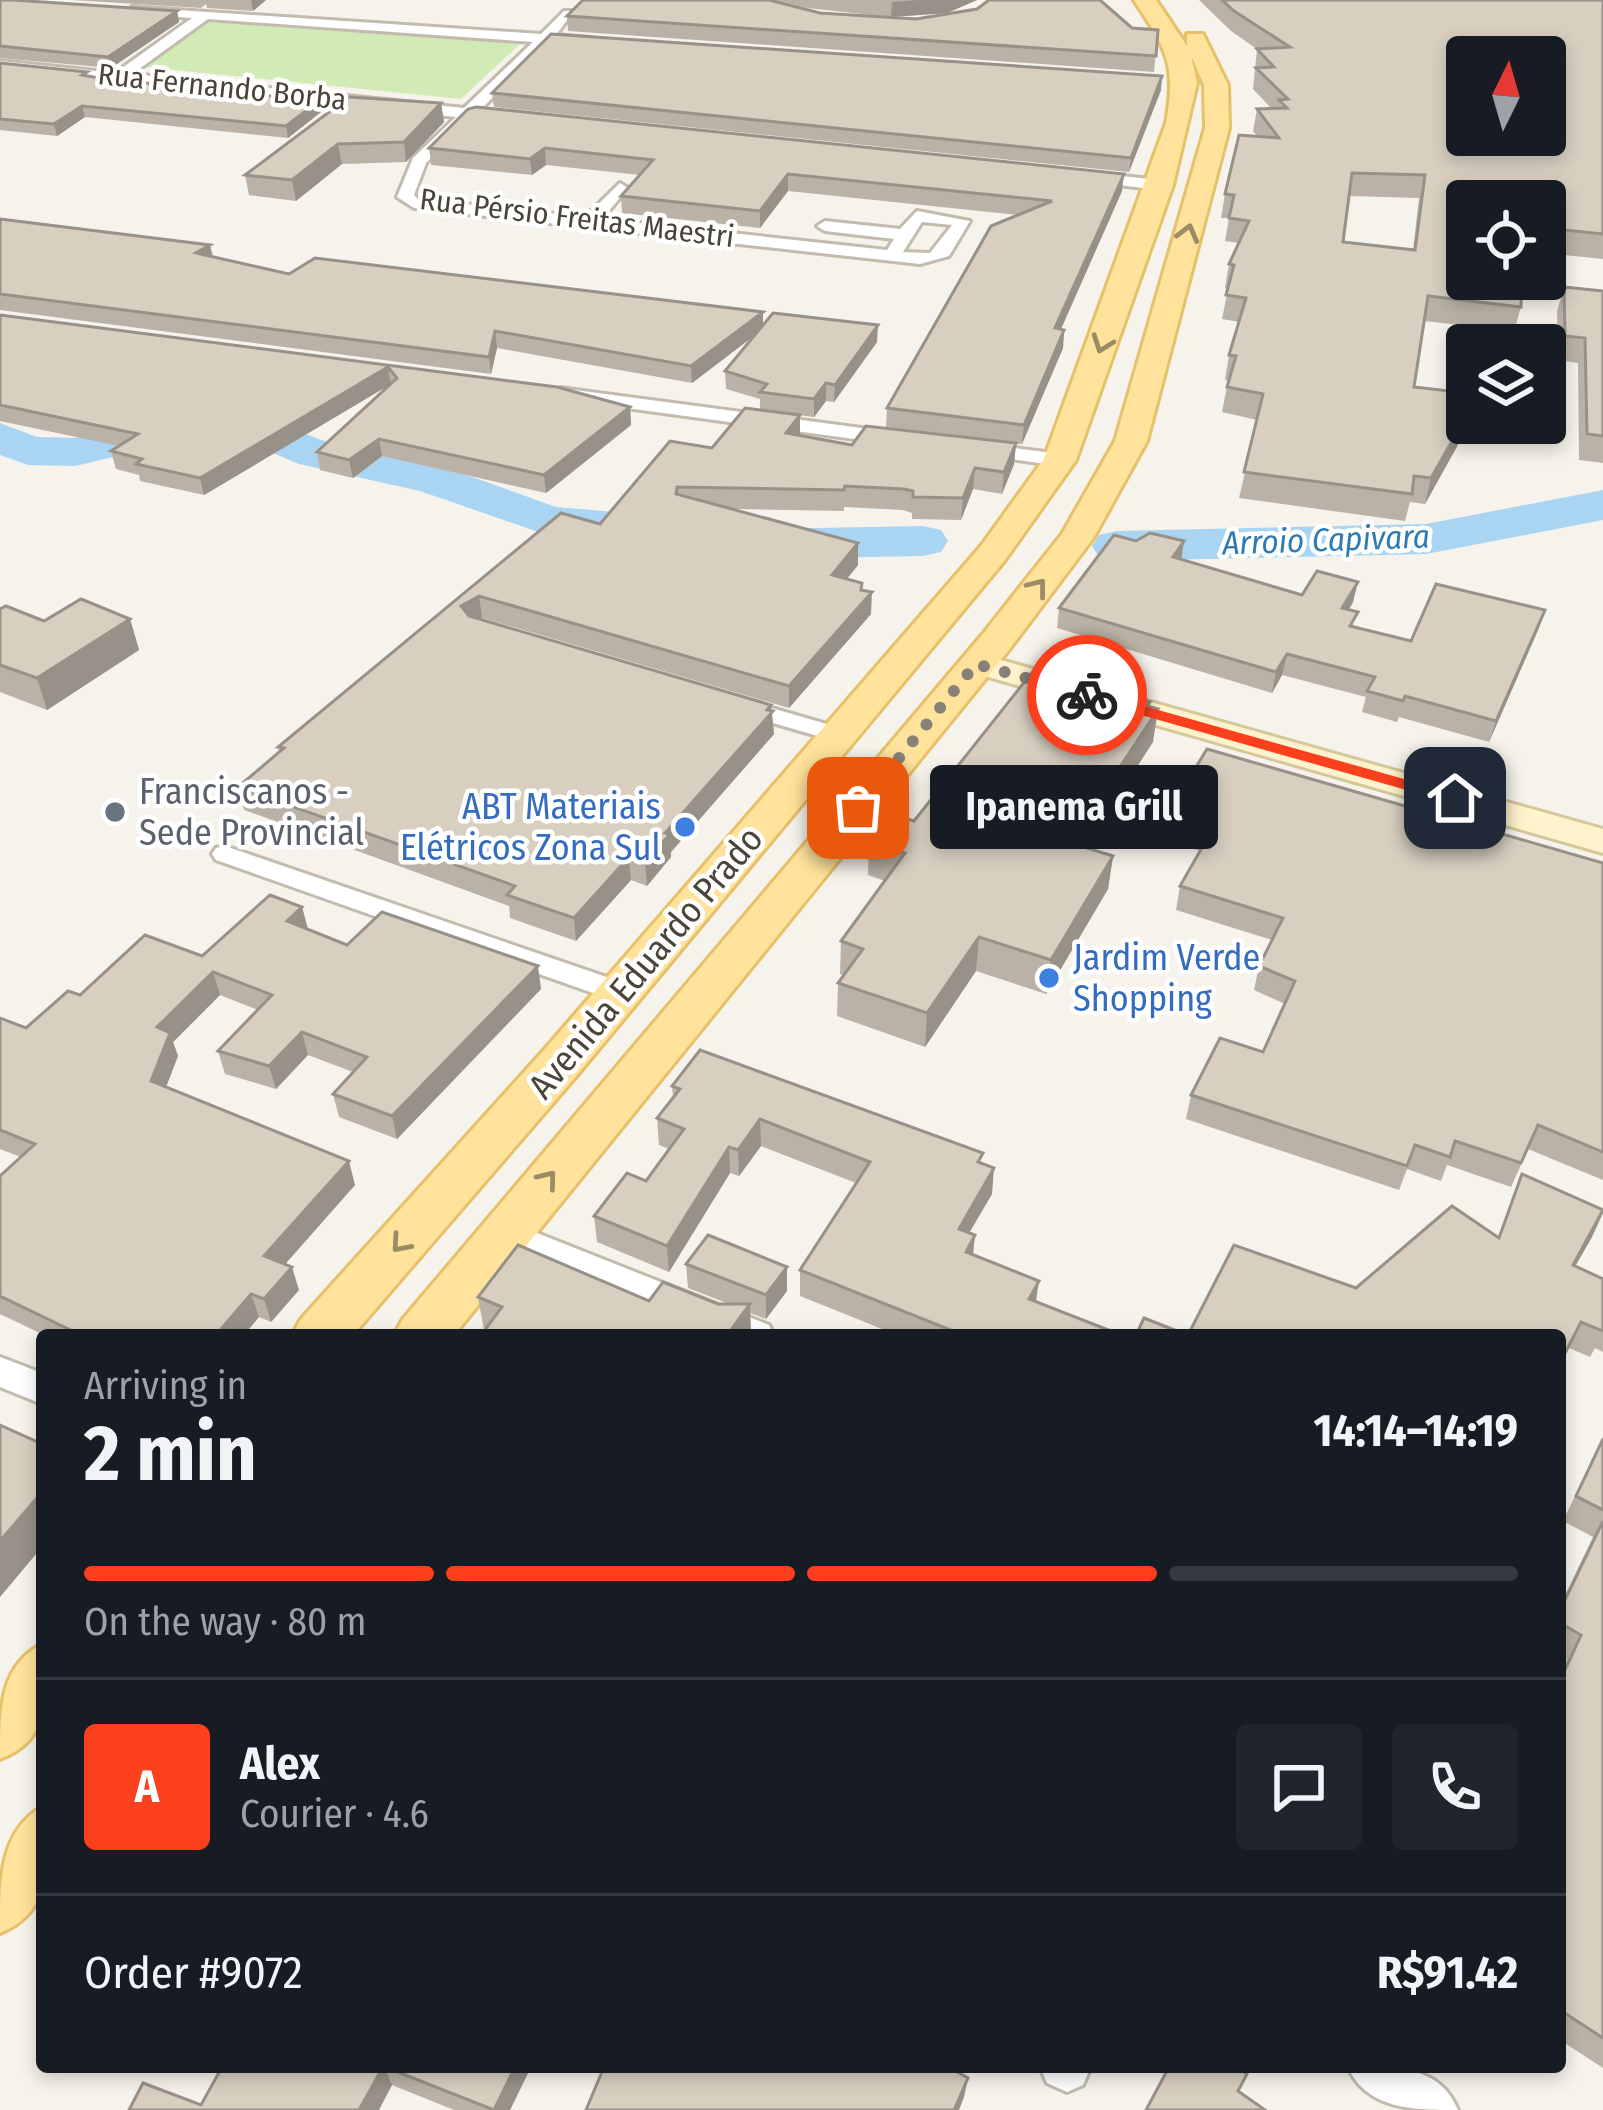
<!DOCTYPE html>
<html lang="en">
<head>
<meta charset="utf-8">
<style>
	:root { --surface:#171b24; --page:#20242c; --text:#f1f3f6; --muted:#9ea1a6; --line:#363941; --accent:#fc3f1d }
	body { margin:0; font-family:"Fira Sans Condensed",sans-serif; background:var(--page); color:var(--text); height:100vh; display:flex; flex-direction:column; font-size:45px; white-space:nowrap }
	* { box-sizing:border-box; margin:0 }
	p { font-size:39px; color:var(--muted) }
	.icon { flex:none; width:66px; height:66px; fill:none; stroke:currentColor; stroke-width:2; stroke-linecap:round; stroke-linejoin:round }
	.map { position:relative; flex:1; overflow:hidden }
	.panel { position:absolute; left:36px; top:1329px; width:1530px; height:744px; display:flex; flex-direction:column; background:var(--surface); border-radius:12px; box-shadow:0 6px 18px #0003 }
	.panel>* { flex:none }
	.needle { width:78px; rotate:5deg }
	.tools { position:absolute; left:1446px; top:36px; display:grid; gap:24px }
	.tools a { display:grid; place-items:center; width:120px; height:120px; border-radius:12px; background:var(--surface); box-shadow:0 6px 18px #0003; font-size:60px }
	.pin { position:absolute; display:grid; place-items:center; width:102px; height:102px; color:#fff; margin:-51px; border-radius:24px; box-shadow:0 6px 18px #0006 }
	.courier { position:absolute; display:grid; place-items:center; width:120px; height:120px; margin:-60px; border:9px solid #fc3f1d; border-radius:50%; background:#fff; color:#222; box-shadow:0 3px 15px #0007 }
	.bubble { position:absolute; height:84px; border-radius:12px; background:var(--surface); box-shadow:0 6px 18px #0003; font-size:39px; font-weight:700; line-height:84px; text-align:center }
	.headline em { font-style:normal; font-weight:700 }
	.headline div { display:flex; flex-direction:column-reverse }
	.headline { display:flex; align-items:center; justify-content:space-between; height:204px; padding:0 48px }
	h1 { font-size:78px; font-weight:700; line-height:90px }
	.bar { display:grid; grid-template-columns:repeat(4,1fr); gap:18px 12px; align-content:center; height:144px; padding:0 48px }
	.bar i { height:15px; border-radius:9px; background:var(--line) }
	.bar .current { background:var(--accent) }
	.bar p { grid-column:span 4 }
	.line { display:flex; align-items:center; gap:30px; padding:0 48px; border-top:3px solid var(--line) }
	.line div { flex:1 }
	.round { display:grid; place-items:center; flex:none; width:126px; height:126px; border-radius:12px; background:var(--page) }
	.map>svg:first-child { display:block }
	.green { fill:#d2eab5 }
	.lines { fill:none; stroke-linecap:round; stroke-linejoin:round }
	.river { fill:#a9d4f2; fill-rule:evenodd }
	.street-casing { stroke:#c2bbae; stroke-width:6 }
	.secondary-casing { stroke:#d6c79b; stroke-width:6 }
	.primary-casing { stroke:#e6c16a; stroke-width:6 }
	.street { fill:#fff; fill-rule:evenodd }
	.secondary { fill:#fff3cd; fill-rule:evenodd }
	.primary { fill:#ffe39c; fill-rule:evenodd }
	.wall { fill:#bab2a6; fill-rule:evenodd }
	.shaded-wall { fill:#979187 }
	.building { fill:#d8cfc1; stroke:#979187; stroke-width:3; fill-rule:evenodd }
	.oneway { stroke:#9c8c66 }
	.route { fill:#fc3f1d }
	.done { stroke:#878178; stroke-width:12; stroke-dasharray:0 21.6 }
	.worship-dot { fill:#6b7280; stroke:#fff; stroke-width:4.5 }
	.shop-dot { fill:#3f7fe0; stroke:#fff; stroke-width:4.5 }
	.labels { text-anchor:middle; stroke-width:9; stroke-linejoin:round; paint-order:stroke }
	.far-street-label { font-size:30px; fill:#4b4439; stroke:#fff }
	.far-water-label { font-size:33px; font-style:italic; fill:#2e7ab2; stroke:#fff }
	.worship-label { font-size:36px; fill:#5b616d; stroke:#fff; text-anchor:start }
	.shop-label { font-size:36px; fill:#366cbe; stroke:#fff; text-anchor:end }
	.street-label { font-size:36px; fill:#4b4439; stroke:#fff }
</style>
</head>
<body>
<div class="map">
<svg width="1603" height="2110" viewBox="0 0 1603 2110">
	<rect width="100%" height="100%" fill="#f6f3ec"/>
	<path class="green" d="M208 21 520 44 461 99 145 67Z"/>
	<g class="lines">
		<g class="river">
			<path d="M268 420 330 443 450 469 556 507 661 516 668 527 661 538 643 542 550 536 420 491 299 464 261 448 147 449 75 466 28 465 0 455V423L37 437 75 438 147 421Z"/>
			<path d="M1603 490V520L1426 554 1117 561 1099 557 1092 546 1099 535 1117 531 1426 524Z"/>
			<path d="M923 526 941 530 948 541 941 552 923 556 760 559 742 555 735 544 742 533 760 529Z"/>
		</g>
		<g class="street-casing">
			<g id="street">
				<path d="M132 7 541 34 564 11H574L556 35 591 38V44L548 43 480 110 509 114V120L471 118 426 163 414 195 418 199 585 217 620 183 628 188 602 219 887 250 894 239 825 231 817 226 825 221 900 229 917 211 970 221 949 256 920 264 414 208 397 197 413 158 456 117 0 69V61L115 73 192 18 137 14ZM208 19 533 42 464 108 132 74ZM922 222 952 225 930 253 903 252Z"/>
				<path d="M1083 172 1160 180 1168 185 1160 190 1077 180V174Z"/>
				<path d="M560 388 899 433 909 439 899 445 553 398 550 394Z"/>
				<path d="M976 443 1060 454 1070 460 1060 466 969 453V445Z"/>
				<path d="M734 697 847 730 850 735 838 742 725 709 722 704Z"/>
				<path d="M225 846 630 985 635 992 630 999H610L216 860 212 854 216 848Z"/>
				<path d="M504 1220 769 1325 774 1335H721L492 1242 488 1233 492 1224Z"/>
				<path d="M0 1357 42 1373V1404L0 1387Z"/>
				<path d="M1040 2067H1089L1090 2069 1083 2085 1067 2092 1047 2083Z"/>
				<path d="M1348 2067C1391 2067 1439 2063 1458 2110 1415 2110 1367 2110 1348 2067Z"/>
			</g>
		</g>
		<g class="secondary-casing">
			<path id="secondary" d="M976 653 1603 829V853L964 670 959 663Z"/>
		</g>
		<g class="primary-casing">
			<g id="primary">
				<path d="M1134 0H1156L1187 46V34H1203L1228 85 1229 128 1147 441 1094 537 1008 651 454 1335H394L403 1319 982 635 1062 534 1115 441 1205 128 1204 85 1191 55 1197 83 1173 185 1076 460 1005 560 578 1074 353 1335H292L301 1319 544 1050 981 546 1044 459 1166 123C1177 63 1166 49 1134 0Z"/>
				<path d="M42 1644C42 1695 56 1737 0 1759 0 1708 0 1666 42 1644Z"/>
				<path d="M42 1807C42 1861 58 1909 0 1933 0 1879 0 1831 42 1807Z"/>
			</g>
		</g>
		<use href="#street" class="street"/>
		<use href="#secondary" class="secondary"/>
		<use href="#primary" class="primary"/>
	</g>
	<g class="wall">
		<path d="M0 0 177 11 179 22 111 68 0 58Z"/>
		<path d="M72 0H266L253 11 207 8 206 4 201 8Z"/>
		<path d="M773 0H977L947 13 891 17 807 8Z"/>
		<path d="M1199 0H1603V259L1545 253V201H1467L1521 307 1514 331 1424 321 1414 387 1467 423H1470L1425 504 1410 502 1405 521 1239 498 1257 420 1222 412 1228 381 1225 380 1229 355 1239 322 1222 319 1228 289 1225 288 1229 264 1239 243 1225 241 1229 218H1221L1225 194 1257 136 1253 131 1257 109H1272L1253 89 1257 49 1231 31ZM1349 196 1419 198 1413 250 1343 242Z"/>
		<path d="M820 13 1158 30 1154 72 568 31 567 16Z"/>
		<path d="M0 63 88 76 321 112 288 138 85 117 57 136 0 130Z"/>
		<path d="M1161 90 1129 172 494 107 492 93Z"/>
		<path d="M441 103 444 122 406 162 342 164 296 201 249 195 245 175Z"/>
		<path d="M468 109 1122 191 1061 329 1064 330 1063 348 1022 444H1016L1014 464 1002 494 973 489 961 520 912 519V513L903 510 844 507V511L732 509 858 565 847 579 861 590 871 614 789 708 482 618 480 619 771 705 774 734 671 852V857L647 886 631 880 576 941 510 918 509 906 244 810 238 787 279 752 278 747 561 513 600 524 712 448 800 415V436L852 445 995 441 886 427 887 408 1019 215 788 191 760 228 622 213 621 196 640 175 546 165 532 175 431 165 429 148Z"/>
		<path d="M0 219 210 245 213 256 289 274 763 325 877 342 834 402 826 401 814 417 760 410V399L726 389 725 371 755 335 692 383 497 348 491 374 0 310Z"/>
		<path d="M1564 287 1603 291V463L1579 460 1578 363 1558 360 1557 311Z"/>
		<path d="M0 315 557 387 630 407 631 425 546 493 382 456 353 478 320 470 317 452 391 384 204 495 140 481 139 475 116 469 111 451 119 446 0 421Z"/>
		<path d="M1136 541 1181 560 1302 595 1353 602 1349 610 1354 627 1411 641 1545 610 1538 630 1489 742 1399 717 1397 722 1362 712 1366 697 1282 675 1272 693 1057 628 1059 608Z"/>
		<path d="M0 609 44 621 130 619 139 650 47 710 0 692Z"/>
		<path d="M1150 702 1153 742 1085 847 1113 856 1108 889 1046 994 976 971 925 1047 837 1016 838 983 843 975 840 974 841 941 885 881 868 875 869 842Z"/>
		<path d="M1167 814 1603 863V1180L1528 1149 1511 1187 1447 1165 1441 1181 1407 1169 1399 1190 1186 1119 1191 1095 1263 1052 1285 1004 1254 990 1259 966 1272 940 1176 910 1180 886 1200 851 1163 838Z"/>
		<path d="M302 907 308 929 347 945 541 989 397 1139 339 1117 333 1094 353 1072 308 1055 276 1089 225 1074 218 1051 258 1010 220 995 173 1042 178 1056 166 1087 355 1185 285 1264 299 1290 271 1322 259 1317 244 1335H44L0 1314V1176L21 1157 0 1149V1018L26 1028 80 995 202 956Z"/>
		<path d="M672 1086 982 1163 992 1194 969 1233 975 1235 973 1255 1036 1301 1121 1335H897L800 1296V1270L856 1183 761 1146 739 1176 730 1173 669 1272 597 1242 594 1216 646 1181 669 1149 659 1145 657 1118 673 1097Z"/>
		<path d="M1522 1174 1592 1237 1575 1266 1603 1279V1352L1595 1348 1590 1357 1569 1348 1560 1365V1335L1356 1288 1498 1237Z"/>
		<path d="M686 1264 787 1291 766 1319 750 1313 751 1335 484 1330 478 1297 729 1304 688 1288Z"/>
		<path d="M1603 1437V2068L1560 2040V1674L1567 1659 1560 1655V1606L1593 1537 1563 1521Z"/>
		<path d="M222 2067H531L510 2110H454L392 2085Z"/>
	</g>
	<g class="shaded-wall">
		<path d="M251 0H266L253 11Z"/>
		<path d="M918 0H977L947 13 891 17 892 2Z"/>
		<path d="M177 11 179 22 111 68 108 57Z"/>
		<path d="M1162 76 1161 90 1129 172 1131 158Z"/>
		<path d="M319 101 321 112 288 138 286 126Z"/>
		<path d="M441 103 444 122 406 162 404 142Z"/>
		<path d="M82 106 85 117 57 136 54 124Z"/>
		<path d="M338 144 342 164 296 201 292 180Z"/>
		<path d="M545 148 546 165 532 175 530 159Z"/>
		<path d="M788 174V191L760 228V211Z"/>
		<path d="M1124 174 1122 191 1053 347 1055 328Z"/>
		<path d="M210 245 213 261 196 253Z"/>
		<path d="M763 312V329L692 383 691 366Z"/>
		<path d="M878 325 877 342 834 402 835 385Z"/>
		<path d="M1064 330 1063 348 1022 444 1024 425Z"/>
		<path d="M495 331 497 348 491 374 489 357Z"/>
		<path d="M388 367 391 384 204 495 200 478Z"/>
		<path d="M826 383V401L814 417V399Z"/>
		<path d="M630 407 631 425 546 493 544 475Z"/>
		<path d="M800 415V436L786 433Z"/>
		<path d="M1467 415V423H1470L1425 504 1431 478Z"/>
		<path d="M379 439 382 456 353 478 349 460Z"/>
		<path d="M1016 443 1014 464 1002 494 1004 472Z"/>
		<path d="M975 468 973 489 961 520 963 498Z"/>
		<path d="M1184 541 1181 561 1173 557Z"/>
		<path d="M858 543V565L832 597V575Z"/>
		<path d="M1358 582 1353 602 1337 629 1342 608Z"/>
		<path d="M872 592 871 614 789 708V686Z"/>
		<path d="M479 596 482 618 465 628 461 606Z"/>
		<path d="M1545 610 1538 630 1489 742 1496 721Z"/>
		<path d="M130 619 139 650 47 710 37 678Z"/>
		<path d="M1287 654 1282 675 1272 693 1276 672Z"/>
		<path d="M1150 702 1146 727 1158 709 1153 742 1066 876 1070 843Z"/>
		<path d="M771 705 774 734 671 852V857L647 886 645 863 665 833Z"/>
		<path d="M1113 856 1108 889 1046 994 1051 960Z"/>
		<path d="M629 857 631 880 576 941 574 918Z"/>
		<path d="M302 907 308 930 287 921Z"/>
		<path d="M979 937 976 971 925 1047 927 1013Z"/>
		<path d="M538 966 541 989 397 1139 392 1116Z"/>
		<path d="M213 972 220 995 173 1042 178 1056 159 1105 151 1081 157 1027Z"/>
		<path d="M302 1032 308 1055 276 1089 269 1066Z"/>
		<path d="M760 1119 761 1146 739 1176 738 1150Z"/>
		<path d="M729 1147 730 1173 669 1272 667 1246Z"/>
		<path d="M349 1161 355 1185 272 1279 264 1256Z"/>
		<path d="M994 1168 992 1194 956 1255 959 1229Z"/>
		<path d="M1603 1213 1592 1237 1561 1291 1573 1265Z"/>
		<path d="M975 1235 972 1262 966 1252Z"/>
		<path d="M292 1267 299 1290 271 1322 264 1299Z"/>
		<path d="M787 1267V1291L766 1319V1295Z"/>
		<path d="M1039 1281 1035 1307 1029 1299Z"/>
		<path d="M251 1294 259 1317 244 1335H216Z"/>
		<path d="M750 1304 751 1335H728Z"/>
		<path d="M42 1492V1547L0 1597V1541Z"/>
		<path d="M384 2067 392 2085 379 2110H359Z"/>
		<path d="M515 2067H531L510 2110H494Z"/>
		<path d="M968 2078 964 2097 959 2110H954Z"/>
	</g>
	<g class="building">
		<path d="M0 0H13L177 11 108 57 0 46Z"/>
		<path d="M583 0H769L820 13 916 19 977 9 989 0H1100L1132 28 1158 30 1156 56 567 16Z"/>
		<path d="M1222 0H1603V234L1545 228V201H1467V279H1521V307L1428 296 1414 387 1467 393V415L1431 478 1414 476 1412 494 1244 472 1263 394 1227 387 1236 356 1229 355 1246 298 1226 295 1234 265 1229 264 1249 221 1229 218 1234 195 1225 194 1239 135 1279 138 1257 109 1287 108 1279 100 1288 99 1256 68 1274 67 1257 49 1290 47 1234 11ZM1467 57H1545V135H1467ZM1352 173 1425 175 1415 250 1343 242Z"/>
		<path d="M551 34 1162 76 1131 158 492 93Z"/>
		<path d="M0 63 87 72 82 75 99 78 319 101 286 126 82 106 54 124 0 119Z"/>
		<path d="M349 97 441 103 404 142 338 144 292 180 245 175Z"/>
		<path d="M476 107 1124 174 1055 328 1064 330 1024 425 887 408 991 226 1052 201 788 174 760 211 621 196 653 160 545 148 530 159 429 148 468 109Z"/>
		<path d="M0 219 210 245 196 253 289 274 315 258 763 312 691 366 495 331 489 357 0 294Z"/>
		<path d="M1564 287 1603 291V436L1587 434 1585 338 1565 336Z"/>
		<path d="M773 313 878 325 835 385 826 383 814 399 760 392 767 384 725 371Z"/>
		<path d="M0 315 557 387 630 407 544 475 379 439 349 460 317 452 397 378 388 367 200 478 136 464 142 459 111 451 138 434 0 405Z"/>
		<path d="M745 408 800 415 786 433 852 445 866 426 1016 443 1004 472 975 468 963 498 913 497V491L904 489 845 486 844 490 677 487 676 494 858 543 832 575 862 583 861 590 872 592 789 686 479 596 461 606 469 616 771 705 767 710 773 711 665 833 670 834 645 863 629 857 574 918 507 895 515 886 238 787 284 748 278 747 561 513 600 524 670 441 712 448Z"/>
		<path d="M1150 533 1184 541 1173 557 1302 595 1317 571 1358 582 1342 608 1358 612 1350 626 1411 641 1436 584 1545 610 1496 721 1405 696 1403 701 1367 691 1375 677 1287 654 1276 672 1059 608 1114 535 1136 541Z"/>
		<path d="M81 599 130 619 37 678 0 665V609L6 606 44 621Z"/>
		<path d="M1034 670 1150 702 1147 706 1158 709 1070 843 1113 856 1051 960 979 937 927 1013 838 983 863 949 841 941 905 853 869 842 891 814 914 821Z"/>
		<path d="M1207 749 1603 863V1152L1538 1125 1521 1163 1455 1141 1450 1157 1415 1145 1407 1166 1191 1095 1220 1038 1263 1052 1295 981 1259 966 1283 918 1180 886 1212 830 1167 814Z"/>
		<path d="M270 895 302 907 287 921 347 945 382 912 538 966 392 1116 333 1094 367 1057 302 1032 269 1066 218 1051 272 995 213 972 157 1027 170 1033 151 1081 349 1161 264 1256 292 1267 264 1299 251 1294 216 1335H81L0 1296V1176L35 1144 0 1130V1018L26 1028 68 991 80 995 145 935 202 956Z"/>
		<path d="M700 1050 983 1153 978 1162 994 1168 959 1229 975 1235 966 1252 1039 1281 1029 1299 1121 1335H1005L997 1332 995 1335H963L800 1270 870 1162 760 1119 738 1150 729 1147 667 1246 594 1216 627 1173 646 1181 684 1129 657 1118 680 1089 672 1086Z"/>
		<path d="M1522 1174 1603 1210 1573 1265 1603 1279V1331L1581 1322 1562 1359 1560 1358V1335H1188L1234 1245 1356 1288 1452 1206 1499 1238Z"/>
		<path d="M708 1235 787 1267 766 1295 686 1264Z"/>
		<path d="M518 1245 649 1301 663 1282 718 1304H750L728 1334 730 1335H481L502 1307 478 1297Z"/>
		<path d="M1144 1318 1187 1335H1136Z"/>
		<path d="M0 1425 42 1444V1492L0 1541Z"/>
		<path d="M1603 1439V1510L1576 1496Z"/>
		<path d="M1603 1521V2038L1560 2010V1681L1581 1635 1560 1623V1610Z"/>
		<path d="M222 2067H383L359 2110H129L143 2083 201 2105Z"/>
		<path d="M385 2067H515L494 2110Z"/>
		<path d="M604 2067H948L968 2078 954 2110H586Z"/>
		<path d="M1169 2067H1236L1247 2074 1238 2091 1265 2110H1146Z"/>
	</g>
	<defs><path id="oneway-chevron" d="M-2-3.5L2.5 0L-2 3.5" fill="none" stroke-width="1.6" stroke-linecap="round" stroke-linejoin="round" transform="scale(3)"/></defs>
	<g class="oneway">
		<use href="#oneway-chevron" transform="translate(1188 233) rotate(-75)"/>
		<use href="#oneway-chevron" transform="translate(1102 344) rotate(110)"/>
		<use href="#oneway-chevron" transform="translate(1038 587) rotate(-52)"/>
		<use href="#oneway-chevron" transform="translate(548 1179) rotate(-51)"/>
		<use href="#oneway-chevron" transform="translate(400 1244) rotate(131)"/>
	</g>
	<path class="route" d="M1087 690 1461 795 1463 798 1449 802 1081 698V691Z"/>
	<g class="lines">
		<path class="done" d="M858 808 976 664 1087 695"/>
	</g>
	<circle class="worship-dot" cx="115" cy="812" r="12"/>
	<g class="shop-dot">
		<circle cx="685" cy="827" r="12"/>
		<circle cx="1049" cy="978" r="12"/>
	</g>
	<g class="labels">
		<g class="far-street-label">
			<text transform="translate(222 87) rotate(6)" y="10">Rua Fernando Borba</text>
			<text transform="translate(577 218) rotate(7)" y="10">Rua Pérsio Freitas Maestri</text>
		</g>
		<g class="far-water-label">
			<text transform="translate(1326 539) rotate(-2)" y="12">Arroio Capivara</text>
		</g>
		<g class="worship-label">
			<text x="139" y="804">Franciscanos -<tspan x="139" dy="41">Sede Provincial</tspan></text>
		</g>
		<g class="shop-label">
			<text x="661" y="819">ABT Materiais<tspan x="661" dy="41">Elétricos Zona Sul</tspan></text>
			<text x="1073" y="970" text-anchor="start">Jardim Verde<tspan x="1073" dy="41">Shopping</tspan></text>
		</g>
		<g class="street-label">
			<text transform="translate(645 962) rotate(-50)" y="13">Avenida Eduardo Prado</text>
		</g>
	</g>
</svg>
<div class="tools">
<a><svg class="needle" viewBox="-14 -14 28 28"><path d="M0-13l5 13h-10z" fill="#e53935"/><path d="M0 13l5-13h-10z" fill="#9ea1a6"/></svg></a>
<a><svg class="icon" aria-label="locate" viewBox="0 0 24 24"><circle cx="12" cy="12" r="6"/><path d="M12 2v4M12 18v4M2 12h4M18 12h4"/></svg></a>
<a><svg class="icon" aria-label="layers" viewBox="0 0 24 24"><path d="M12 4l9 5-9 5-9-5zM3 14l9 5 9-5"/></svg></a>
</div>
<div class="pin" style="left:858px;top:808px;background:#ea580c"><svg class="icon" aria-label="bag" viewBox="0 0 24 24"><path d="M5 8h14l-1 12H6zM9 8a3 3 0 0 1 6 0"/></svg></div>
<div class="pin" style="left:1455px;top:798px;background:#1f2937"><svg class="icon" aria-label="home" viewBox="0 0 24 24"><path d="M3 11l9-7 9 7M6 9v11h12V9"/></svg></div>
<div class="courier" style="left:1087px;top:695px"><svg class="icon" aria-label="bike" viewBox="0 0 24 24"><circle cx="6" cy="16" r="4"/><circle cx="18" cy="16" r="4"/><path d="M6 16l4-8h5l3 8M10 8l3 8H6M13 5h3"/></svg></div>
<div class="bubble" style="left:930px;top:765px;width:288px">Ipanema Grill</div>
<section class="panel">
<div class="headline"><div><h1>2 min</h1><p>Arriving in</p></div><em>14:14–14:19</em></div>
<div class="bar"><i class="current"></i><i class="current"></i><i class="current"></i><i></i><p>On the way · 80 m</p></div>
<div class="line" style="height:216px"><b class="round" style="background:var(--accent);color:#fff">A</b><div><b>Alex</b><p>Courier · 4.6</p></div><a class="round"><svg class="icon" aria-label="chat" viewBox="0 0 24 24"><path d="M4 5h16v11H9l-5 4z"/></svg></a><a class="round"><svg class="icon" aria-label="phone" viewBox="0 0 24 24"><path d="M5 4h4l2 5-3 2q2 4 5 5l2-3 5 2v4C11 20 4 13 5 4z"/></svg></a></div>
<div class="line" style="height:156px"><div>Order #9072</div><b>R$91.42</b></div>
</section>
</div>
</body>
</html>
